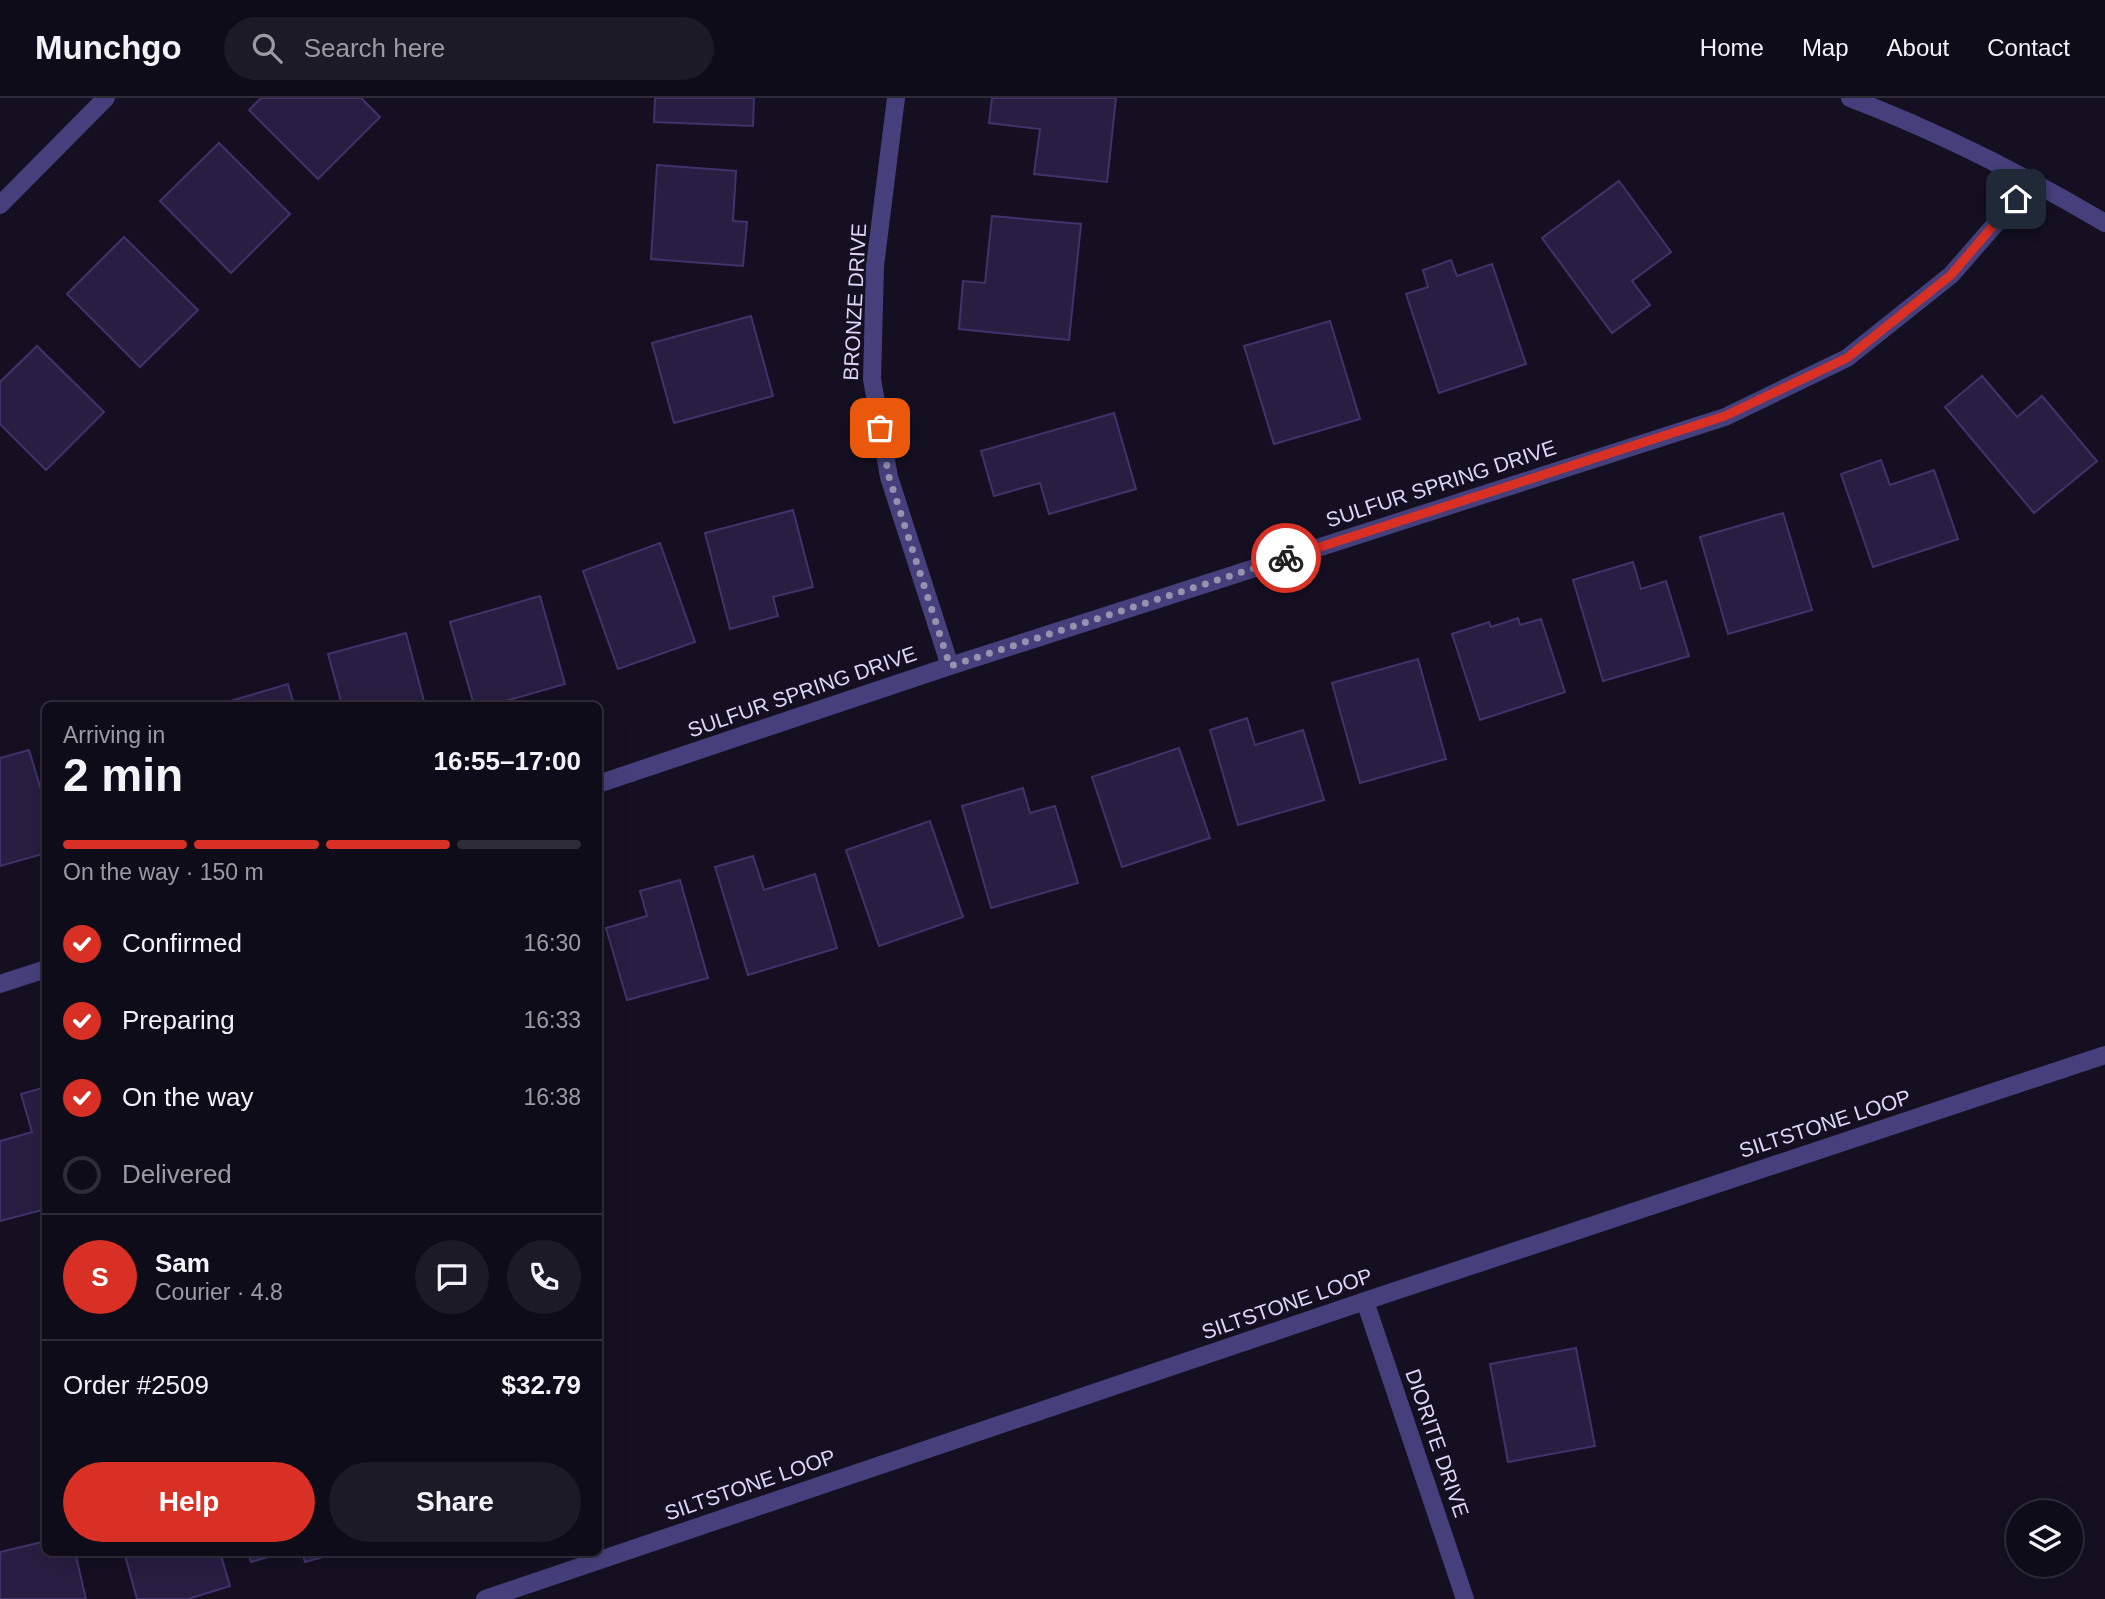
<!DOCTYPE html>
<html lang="en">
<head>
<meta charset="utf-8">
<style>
	:root { --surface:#0f0c1a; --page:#1d1a27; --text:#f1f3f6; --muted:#9b9ba2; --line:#2f2c39; --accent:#d93025 }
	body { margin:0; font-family:Arial,sans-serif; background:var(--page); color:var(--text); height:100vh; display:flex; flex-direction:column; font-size:26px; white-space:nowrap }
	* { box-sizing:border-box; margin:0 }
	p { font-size:23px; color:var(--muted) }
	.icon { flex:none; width:38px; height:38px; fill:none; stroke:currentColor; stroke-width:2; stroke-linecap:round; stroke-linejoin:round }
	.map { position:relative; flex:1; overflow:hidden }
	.sheet { position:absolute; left:42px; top:604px; width:560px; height:854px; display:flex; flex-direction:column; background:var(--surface); border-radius:10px; box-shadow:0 7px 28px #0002,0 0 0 2px var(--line) }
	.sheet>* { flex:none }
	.controls { position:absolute; left:2006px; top:1402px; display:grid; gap:14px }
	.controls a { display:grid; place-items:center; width:77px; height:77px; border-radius:50%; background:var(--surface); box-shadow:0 7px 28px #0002,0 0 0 2px var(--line); font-size:35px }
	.pin { position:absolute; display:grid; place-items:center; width:60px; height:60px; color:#fff; margin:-30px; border-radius:14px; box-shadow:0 4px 10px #0006 }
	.courier { position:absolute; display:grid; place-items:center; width:70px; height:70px; margin:-35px; border:5px solid #d93025; border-radius:50%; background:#fff; color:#222; box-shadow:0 2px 9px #0007 }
	.summary em { font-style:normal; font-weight:800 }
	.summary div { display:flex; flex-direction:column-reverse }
	.summary { display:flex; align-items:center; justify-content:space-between; height:119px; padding:0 21px }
	h1 { font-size:46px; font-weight:800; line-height:52px }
	.bar { display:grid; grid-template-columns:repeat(4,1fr); gap:10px 7px; align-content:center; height:84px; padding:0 21px }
	.bar i { height:9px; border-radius:5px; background:var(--line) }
	.bar .selected { background:var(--accent) }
	.bar p { grid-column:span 4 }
	.line { display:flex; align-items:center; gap:18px; padding:0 21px; border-top:2px solid var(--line) }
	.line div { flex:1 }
	.round { display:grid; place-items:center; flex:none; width:74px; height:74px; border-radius:37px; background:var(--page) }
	ol { padding:0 21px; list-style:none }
	li { display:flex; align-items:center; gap:21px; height:77px }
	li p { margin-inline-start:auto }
	li .icon { padding:7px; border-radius:50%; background:var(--accent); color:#fff; stroke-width:4 }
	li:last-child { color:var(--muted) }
	li i { width:38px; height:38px; border:4px solid var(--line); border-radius:50% }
	.cta { display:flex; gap:14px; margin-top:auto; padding:14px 21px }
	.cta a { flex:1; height:80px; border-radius:42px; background:var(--accent); color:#fff; font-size:28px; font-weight:800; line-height:80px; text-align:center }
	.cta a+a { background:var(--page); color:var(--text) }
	header { display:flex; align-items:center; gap:42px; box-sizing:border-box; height:98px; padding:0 35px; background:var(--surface); border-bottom:2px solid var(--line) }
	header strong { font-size:33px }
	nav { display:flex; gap:38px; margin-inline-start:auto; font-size:24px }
	.search { width:490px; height:63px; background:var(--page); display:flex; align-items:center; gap:18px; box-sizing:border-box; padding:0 24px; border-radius:38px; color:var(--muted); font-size:26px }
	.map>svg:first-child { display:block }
	.building { fill:#271e41; stroke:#40336b; stroke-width:2 }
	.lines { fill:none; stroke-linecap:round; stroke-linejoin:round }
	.minor { stroke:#45407c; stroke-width:18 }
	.tertiary { stroke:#45407c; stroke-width:18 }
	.done { stroke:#9691af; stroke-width:7; stroke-dasharray:0 12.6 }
	.route { stroke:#d93025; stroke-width:9 }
	.labels { text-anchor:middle; stroke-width:5; stroke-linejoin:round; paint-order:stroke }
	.street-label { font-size:21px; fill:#dcd6fb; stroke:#141022 }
</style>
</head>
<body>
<header>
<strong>Munchgo</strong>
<div class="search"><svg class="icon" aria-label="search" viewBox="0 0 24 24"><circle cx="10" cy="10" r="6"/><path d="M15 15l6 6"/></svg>Search here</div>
<nav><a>Home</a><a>Map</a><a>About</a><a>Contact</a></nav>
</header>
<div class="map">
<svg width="2105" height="1501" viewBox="0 0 2105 1501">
	<rect width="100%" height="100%" fill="#141022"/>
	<g class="building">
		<path d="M261 0H361L380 19 318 81 249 12Z"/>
		<path d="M655 0H754L753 28 654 24Z"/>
		<path d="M992 0H1116L1107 84 1034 76 1040 31 989 25Z"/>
		<path d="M219 45 290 116 231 175 160 103Z"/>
		<path d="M657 67 736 73 733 123 747 124 743 168 651 161Z"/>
		<path d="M1619 83 1671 154 1632 183 1650 207 1612 235 1542 140Z"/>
		<path d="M992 118 1081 126 1069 242 959 231 963 183 985 185Z"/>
		<path d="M124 139 198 212 140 269 67 196Z"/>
		<path d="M1451 162 1457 178 1492 166 1526 266 1439 295 1406 196 1428 189 1423 172Z"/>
		<path d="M751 218 773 298 674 325 652 245Z"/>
		<path d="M1330 223 1360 321 1274 346 1244 248Z"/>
		<path d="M37 248 104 314 46 372 0 326V284Z"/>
		<path d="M1982 278 2017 319 2042 298 2097 363 2034 415 1945 309Z"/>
		<path d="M1114 315 1136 391 1049 416 1040 385 994 398 981 353Z"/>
		<path d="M1881 362 1890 387 1934 372 1958 441 1873 469 1841 376Z"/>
		<path d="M793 412 813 489 773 499 778 518 730 531 705 435Z"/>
		<path d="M1783 415 1812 512 1728 536 1700 439Z"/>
		<path d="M660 445 695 544 618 571 583 473Z"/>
		<path d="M1633 464 1641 491 1666 483 1689 558 1603 583 1573 482Z"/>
		<path d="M540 498 565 586 491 607H474L450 524Z"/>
		<path d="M1518 520 1520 527 1541 521 1565 594 1480 622 1452 536 1489 524 1491 529Z"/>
		<path d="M406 535 425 607H342L328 556Z"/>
		<path d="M1418 561 1446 661 1360 685 1332 585Z"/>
		<path d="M288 586 294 607H217Z"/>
		<path d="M1247 620 1255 647 1303 632 1324 702 1238 727 1210 632Z"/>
		<path d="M1179 650 1210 740 1122 769 1092 679Z"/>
		<path d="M29 652 46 709V755L0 768V660Z"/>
		<path d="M1023 690 1030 715 1055 708 1078 785 991 810 962 708Z"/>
		<path d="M930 723 963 819 879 848 846 752Z"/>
		<path d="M753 758 764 792 815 776 837 850 748 877 715 769Z"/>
		<path d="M680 782 708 880 627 902 606 830 647 818 640 793Z"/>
		<path d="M46 989V1111L0 1123V1043L32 1034 21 996Z"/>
		<path d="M1576 1250 1595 1348 1508 1364 1490 1266Z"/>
		<path d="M46 1443V1454H75L86 1501H0V1454Z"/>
		<path d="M124 1454H220L230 1488 188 1501H137Z"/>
		<path d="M248 1454H285L251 1464Z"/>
		<path d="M302 1454H341L305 1464Z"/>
	</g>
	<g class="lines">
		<g class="minor">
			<path d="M896 0 875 168 872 281 889 379 950 568"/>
			<path d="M0 107 106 0"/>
			<path d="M598 686 950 568 1725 319 1847 260 1951 177 2033 83"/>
			<path d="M0 886 46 871"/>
			<path d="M1365 1203 1465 1501"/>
			<path d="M485 1501 1365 1203 2105 957"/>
		</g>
		<path class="tertiary" d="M1850 0C1939 34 2024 77 2105 125"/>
	</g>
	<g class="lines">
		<path class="done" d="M880 330 889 379 950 568 1286 460"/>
		<path class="route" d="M1286 460 1725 318 1847 260 1951 177 2016 101"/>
	</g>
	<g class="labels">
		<g class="street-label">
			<text transform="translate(855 204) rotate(-87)" y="7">BRONZE DRIVE</text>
			<text transform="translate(1441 386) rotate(-18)" y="7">SULFUR SPRING DRIVE</text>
			<text transform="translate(802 594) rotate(-19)" y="7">SULFUR SPRING DRIVE</text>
			<text transform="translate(1825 1026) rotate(-18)" y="7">SILTSTONE LOOP</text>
			<text transform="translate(1287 1206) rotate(-19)" y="7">SILTSTONE LOOP</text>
			<text transform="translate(1437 1345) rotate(71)" y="7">DIORITE DRIVE</text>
			<text transform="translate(750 1387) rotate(-19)" y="7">SILTSTONE LOOP</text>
		</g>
	</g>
</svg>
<div class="controls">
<a><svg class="icon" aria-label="layers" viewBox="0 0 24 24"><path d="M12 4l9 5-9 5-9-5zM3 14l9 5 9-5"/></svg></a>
</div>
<div class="pin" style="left:880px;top:330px;background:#ea580c"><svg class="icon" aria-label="bag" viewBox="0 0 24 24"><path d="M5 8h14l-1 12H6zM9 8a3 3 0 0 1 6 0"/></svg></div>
<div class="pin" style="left:2016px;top:101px;background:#1f2937"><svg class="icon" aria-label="home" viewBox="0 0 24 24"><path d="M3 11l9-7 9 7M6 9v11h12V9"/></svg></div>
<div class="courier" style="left:1286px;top:460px"><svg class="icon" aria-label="bike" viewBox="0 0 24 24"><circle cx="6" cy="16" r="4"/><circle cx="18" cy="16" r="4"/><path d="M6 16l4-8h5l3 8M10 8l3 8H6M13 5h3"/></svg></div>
<section class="sheet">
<div class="summary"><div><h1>2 min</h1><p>Arriving in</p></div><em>16:55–17:00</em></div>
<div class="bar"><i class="selected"></i><i class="selected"></i><i class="selected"></i><i></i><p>On the way · 150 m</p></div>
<ol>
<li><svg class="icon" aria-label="check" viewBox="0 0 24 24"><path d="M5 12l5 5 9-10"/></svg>Confirmed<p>16:30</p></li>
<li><svg class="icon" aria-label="check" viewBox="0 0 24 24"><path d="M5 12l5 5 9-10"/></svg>Preparing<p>16:33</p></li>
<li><svg class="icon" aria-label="check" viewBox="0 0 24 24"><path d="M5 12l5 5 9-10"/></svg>On the way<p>16:38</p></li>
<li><i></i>Delivered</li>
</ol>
<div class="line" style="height:126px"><b class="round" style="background:var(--accent);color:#fff">S</b><div><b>Sam</b><p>Courier · 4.8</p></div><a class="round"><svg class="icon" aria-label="chat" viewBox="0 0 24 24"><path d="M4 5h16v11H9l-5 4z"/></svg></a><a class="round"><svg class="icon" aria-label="phone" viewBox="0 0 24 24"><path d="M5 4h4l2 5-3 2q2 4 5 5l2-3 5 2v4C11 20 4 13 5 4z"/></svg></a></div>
<div class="line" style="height:91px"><div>Order #2509</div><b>$32.79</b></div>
<div class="cta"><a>Help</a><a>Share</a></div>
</section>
</div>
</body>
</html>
